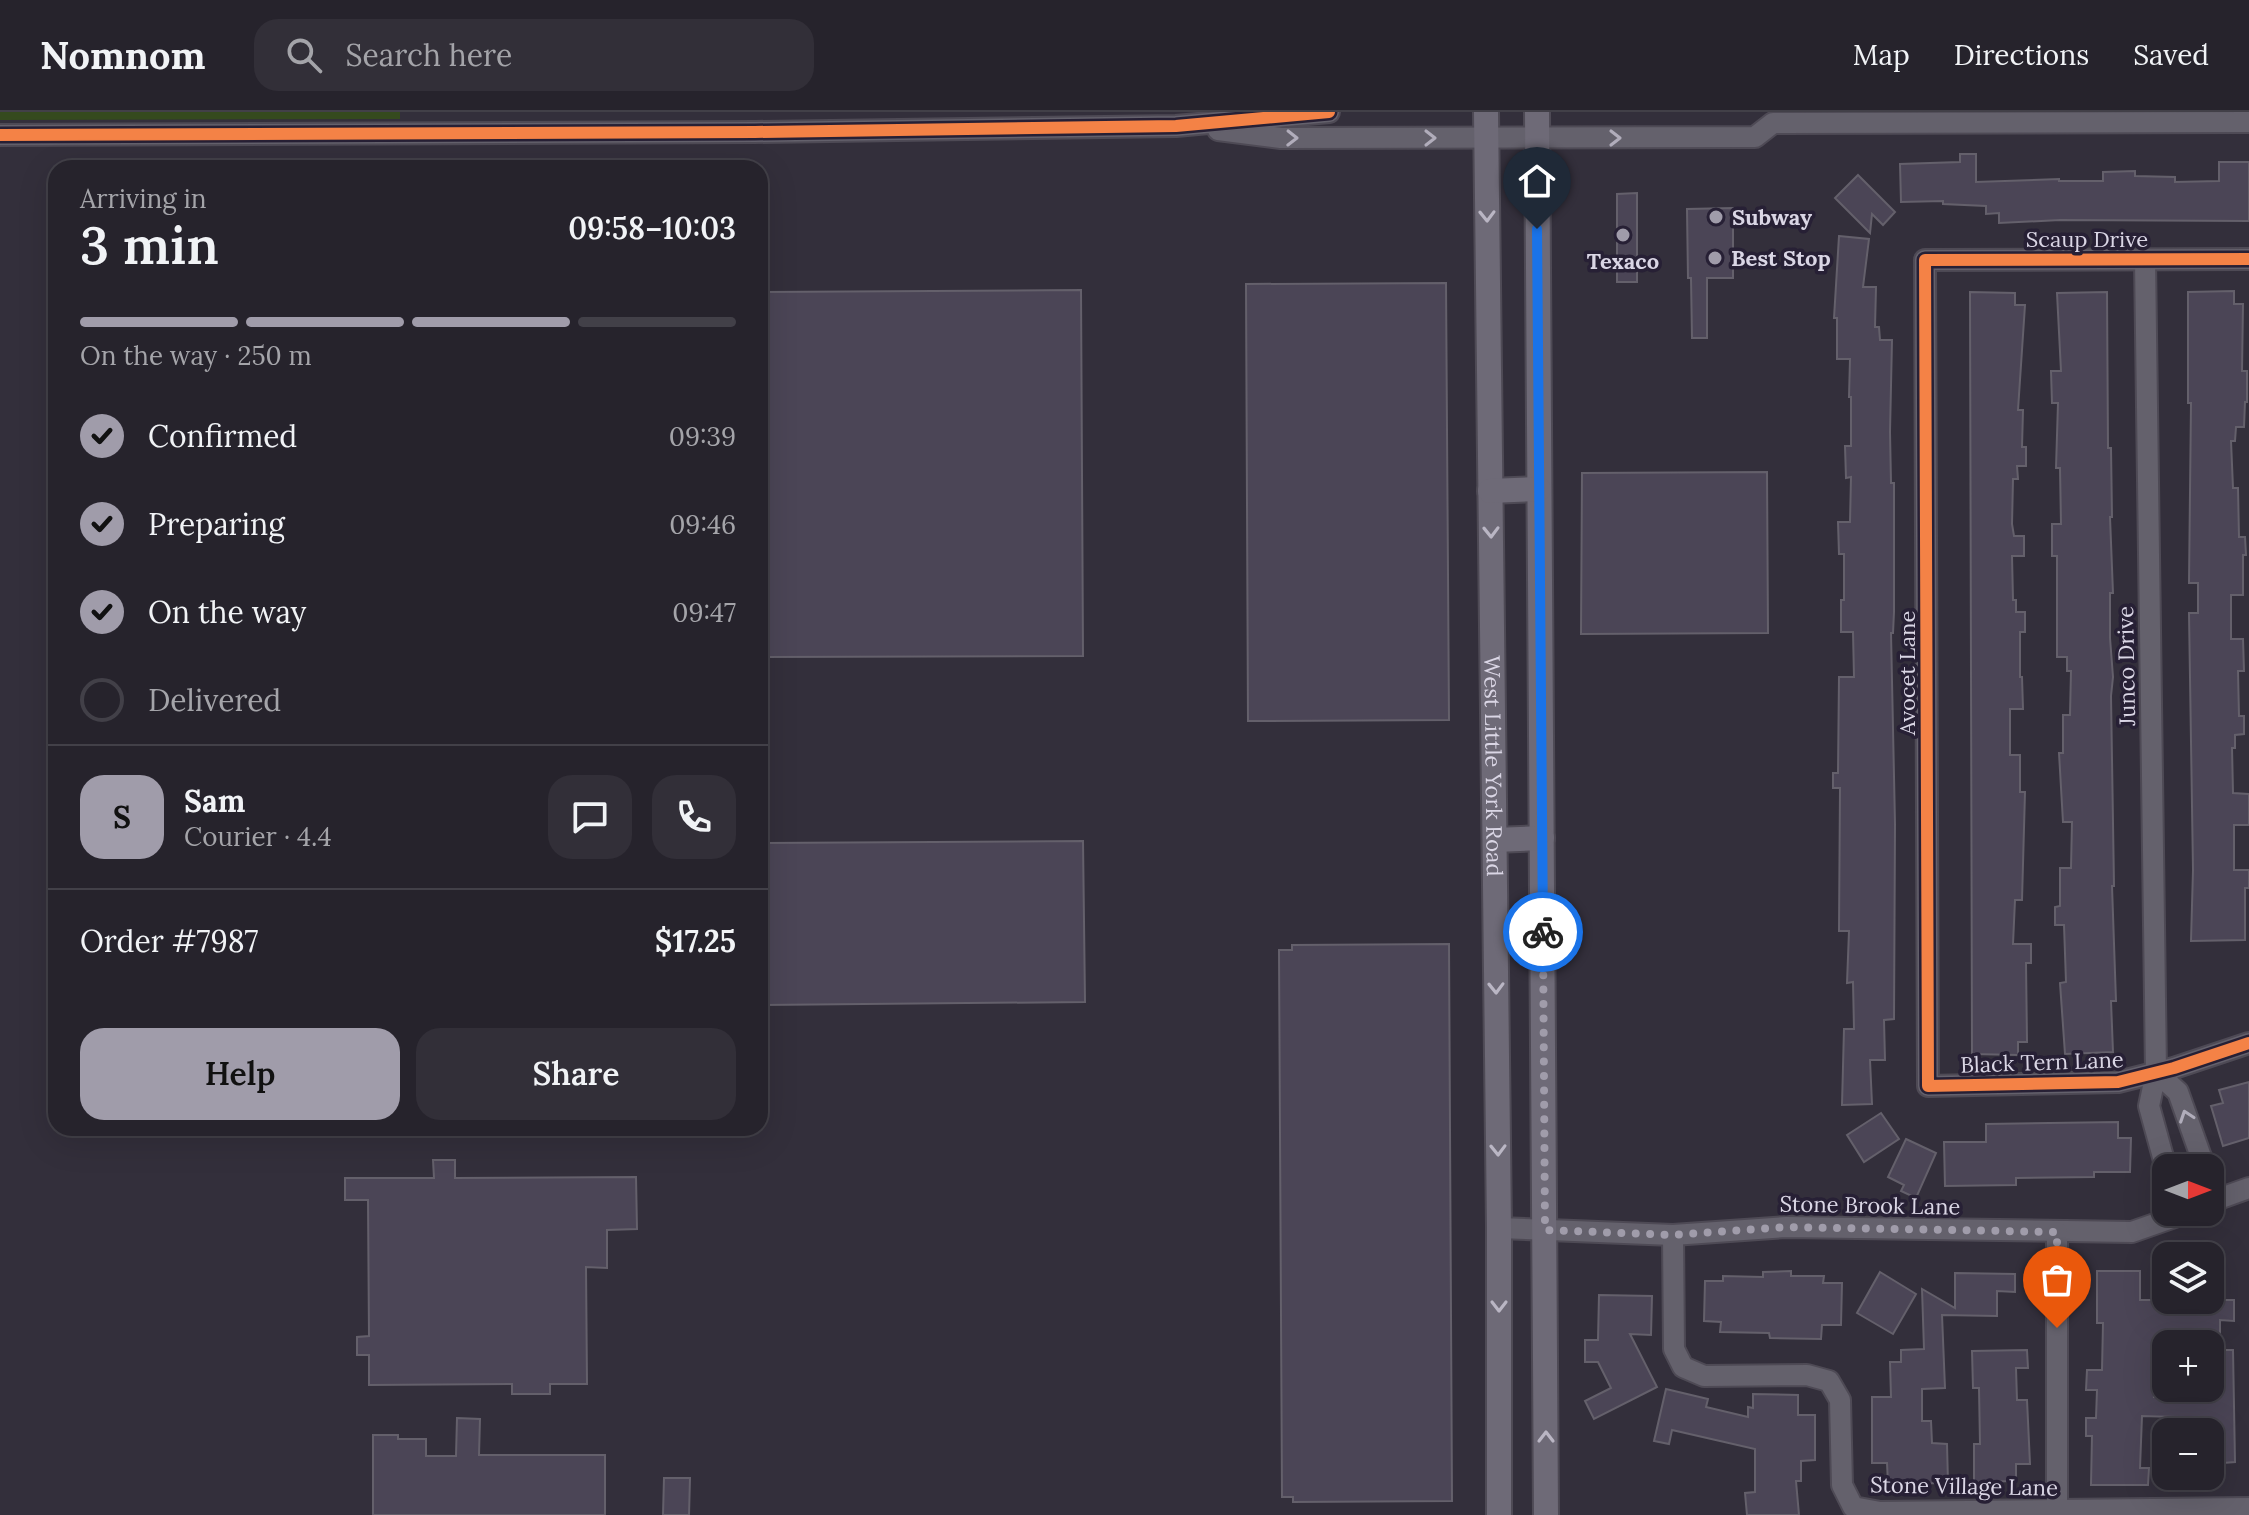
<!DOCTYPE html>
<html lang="en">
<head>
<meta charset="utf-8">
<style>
	:root { --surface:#26232c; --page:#322f38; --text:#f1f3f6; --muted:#a4a4a9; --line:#424048; --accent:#a09caa }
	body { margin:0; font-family:Lora,serif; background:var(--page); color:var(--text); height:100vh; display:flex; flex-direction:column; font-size:30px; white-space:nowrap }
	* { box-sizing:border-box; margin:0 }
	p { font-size:26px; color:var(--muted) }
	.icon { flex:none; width:44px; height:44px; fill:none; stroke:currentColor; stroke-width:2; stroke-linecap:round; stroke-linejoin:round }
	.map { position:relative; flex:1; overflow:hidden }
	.side { position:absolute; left:48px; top:48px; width:720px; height:976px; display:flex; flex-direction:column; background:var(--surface); border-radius:24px; box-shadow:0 8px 32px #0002,0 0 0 2px var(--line) }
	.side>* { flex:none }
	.needle { width:52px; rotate:90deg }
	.buttons { position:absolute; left:2152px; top:1042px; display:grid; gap:16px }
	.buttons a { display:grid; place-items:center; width:72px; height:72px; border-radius:16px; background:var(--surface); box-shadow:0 8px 32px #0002,0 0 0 2px var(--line); font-size:40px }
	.pin { position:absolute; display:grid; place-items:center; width:68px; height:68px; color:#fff; margin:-82px -34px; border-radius:50% 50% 50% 0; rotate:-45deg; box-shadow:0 0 8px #0007 }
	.pin .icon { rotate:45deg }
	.courier { position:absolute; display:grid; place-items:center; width:80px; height:80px; margin:-40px; border:6px solid #1a73e8; border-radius:50%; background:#fff; color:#222; box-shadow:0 2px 10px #0007 }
	.headline em { font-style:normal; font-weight:600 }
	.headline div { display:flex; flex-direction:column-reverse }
	.headline { display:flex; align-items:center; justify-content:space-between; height:136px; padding:0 32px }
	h1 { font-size:52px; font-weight:600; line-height:60px }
	.bar { display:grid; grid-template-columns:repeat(4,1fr); gap:12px 8px; align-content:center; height:96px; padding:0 32px }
	.bar i { height:10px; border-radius:6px; background:var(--line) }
	.bar .on { background:var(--accent) }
	.bar p { grid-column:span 4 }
	.line { display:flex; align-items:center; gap:20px; padding:0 32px; border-top:2px solid var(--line) }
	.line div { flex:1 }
	.round { display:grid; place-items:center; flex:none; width:84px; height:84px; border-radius:24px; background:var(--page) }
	ol { padding:0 32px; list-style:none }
	li { display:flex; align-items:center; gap:24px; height:88px }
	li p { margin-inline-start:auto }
	li .icon { padding:8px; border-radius:50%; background:var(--accent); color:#111; stroke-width:4 }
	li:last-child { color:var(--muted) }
	li i { width:44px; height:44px; border:4px solid var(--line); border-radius:50% }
	.cta { display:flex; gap:16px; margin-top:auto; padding:16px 32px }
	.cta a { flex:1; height:92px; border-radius:24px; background:var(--accent); color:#111; font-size:32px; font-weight:600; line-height:92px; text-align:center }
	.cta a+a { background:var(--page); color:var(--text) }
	header { display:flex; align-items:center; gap:48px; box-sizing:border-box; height:112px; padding:0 40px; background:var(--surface); border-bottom:2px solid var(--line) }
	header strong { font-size:38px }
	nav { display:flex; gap:44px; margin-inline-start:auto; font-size:28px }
	.search { width:560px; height:72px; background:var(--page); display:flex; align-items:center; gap:20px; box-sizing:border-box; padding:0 28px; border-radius:24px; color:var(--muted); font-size:30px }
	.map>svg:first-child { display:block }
	.green { fill:#354a1e }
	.building { fill:#4b4556; stroke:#64606b; stroke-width:2 }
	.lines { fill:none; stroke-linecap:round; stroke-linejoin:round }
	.minor-casing { stroke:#4e4a55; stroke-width:24 }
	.major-casing { stroke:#4e4a55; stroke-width:28 }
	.minor { stroke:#64616c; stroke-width:20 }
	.major { stroke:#6e6a77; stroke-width:24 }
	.cycleway-casing { stroke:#272035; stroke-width:17 }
	.cycleway { stroke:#f48246; stroke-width:12 }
	.oneway { stroke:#b1adbb }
	.oneway2 { stroke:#bab6c4 }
	.done { stroke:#a09caa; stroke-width:8; stroke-dasharray:0 14.4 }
	.route { stroke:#1a73e8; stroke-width:10 }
	.poi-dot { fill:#a09caa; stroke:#272035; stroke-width:3 }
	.labels { text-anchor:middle; stroke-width:7; stroke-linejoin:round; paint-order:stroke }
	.poi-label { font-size:22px; font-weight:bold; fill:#dad6e5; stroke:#272035; text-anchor:start }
	.street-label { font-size:22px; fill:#dad6e5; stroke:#272035 }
</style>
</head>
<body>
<header>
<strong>Nomnom</strong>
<div class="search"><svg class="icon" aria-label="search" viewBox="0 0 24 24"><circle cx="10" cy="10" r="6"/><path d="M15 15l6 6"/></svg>Search here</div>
<nav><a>Map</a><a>Directions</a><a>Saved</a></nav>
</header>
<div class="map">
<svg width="2249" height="1403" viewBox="0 0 2249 1403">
	<rect width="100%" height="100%" fill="#332f3b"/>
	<path class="green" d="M0 0H400V7L0 8Z"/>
	<g class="building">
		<path d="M1960 42H1976V70L2059 67V69H2103V60L2135 59V64L2175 65V70L2219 69V50H2249V109L2060 108 1999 111V101L1986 102V94L1943 92V89L1901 90 1900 52 1960 50Z"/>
		<path d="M1858 63 1895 100 1883 113 1872 102 1870 121 1835 86Z"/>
		<path d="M1637 81V170H1617V82Z"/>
		<path d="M1733 96V166H1707V226H1692L1691 166H1688L1687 97Z"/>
		<path d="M1839 124 1869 127 1863 175H1876L1875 215H1879L1880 228H1892L1890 320 1891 371H1894V500L1893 521H1891L1895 712 1894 907 1884 908 1885 948H1870L1872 992 1842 993 1844 917H1854L1853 870 1847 871 1849 819H1839L1840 676H1833V661H1838L1839 565H1854L1853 520H1841V488H1844V442H1839L1838 410H1850L1851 365 1846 366 1845 334H1851V285H1849L1850 247H1837V206H1834Z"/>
		<path d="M1446 171 1449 608 1248 609 1246 172Z"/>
		<path d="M1081 178 1083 544 760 545V180Z"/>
		<path d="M2234 179V192H2243L2242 259H2247V290H2245L2244 315H2236L2235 329H2231L2233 376H2238L2239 425H2245L2246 443H2243V483H2231V527H2243L2244 559H2238L2239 604H2244V622L2235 623V636H2232L2233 681 2249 682V713H2234V758H2249V776H2245V828L2191 829 2193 758 2189 501H2198V471H2189L2191 291H2188V180Z"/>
		<path d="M1970 180 2015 181V193H2025L2018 298H2023L2022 335H2026V354H2017L2018 367H2013L2012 412 2014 424H2024V444H2012L2013 488H2016V500H2025V520H2020V565H2022L2023 597H2010V643H2020V680H2025L2022 788H2015L2013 832H2031V851H2026L2027 930H2018V943L1972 942Z"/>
		<path d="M2107 180 2108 336H2111L2112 405H2110L2113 481H2110V526L2113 565 2111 584 2114 774H2112L2116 889H2111L2113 940 2065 942 2060 871 2066 870 2064 813H2055V795L2060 794V756H2071L2072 710H2063L2059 641H2063V603H2070L2071 559H2067V545H2057V444H2052V412H2061L2060 356H2056L2058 291H2052L2051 259H2061L2057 181Z"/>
		<path d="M1767 360 1768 521 1581 522 1582 361Z"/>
		<path d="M1083 729 1085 890 760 893V731Z"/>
		<path d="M1449 832 1452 1389 1293 1390V1385H1282L1279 838H1292V833Z"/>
		<path d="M2249 970V1026L2223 1034 2211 994 2223 991 2219 978Z"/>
		<path d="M1881 1001 1899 1027 1864 1050 1847 1023Z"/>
		<path d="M2118 1010V1026H2131L2130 1060H2094V1065L2016 1066V1073L1945 1074 1944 1030H1986V1012Z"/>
		<path d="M1906 1027 1936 1041 1916 1086 1901 1079 1904 1073 1888 1065Z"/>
		<path d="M433 1048H455V1066L636 1065 637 1117 607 1118V1156L586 1155 587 1272H550V1282H512V1272L369 1273V1243H357V1225L369 1224 368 1088H345V1066H434Z"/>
		<path d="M1791 1159V1164H1824L1823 1171H1842L1841 1213H1822L1821 1227 1770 1226 1769 1221 1720 1220 1721 1210 1704 1209 1705 1169H1723V1164L1763 1165V1160Z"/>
		<path d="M2097 1159H2140V1188H2234V1209L2220 1208V1228L2161 1226V1233H2154V1285H2195L2194 1276H2210V1238H2233L2235 1350 2210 1352V1320H2175V1305L2142 1304 2140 1356H2149L2148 1373H2091L2092 1324H2086V1306H2096L2097 1278H2086L2087 1258H2102L2103 1211H2097Z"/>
		<path d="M1880 1160 1916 1182 1893 1222 1857 1201Z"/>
		<path d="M1955 1161 2015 1162V1180L1997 1179V1204L1942 1203 1945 1276 1922 1277V1309H1931L1932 1331 1947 1332 1948 1371 1888 1372 1887 1351H1872V1285H1891L1890 1250H1901V1238L1924 1237 1922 1177 1955 1196Z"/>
		<path d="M1599 1183 1652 1184 1651 1223 1630 1222 1657 1275 1594 1307 1585 1289 1611 1276 1598 1250H1585V1228H1598Z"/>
		<path d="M2027 1238 2028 1256H2016L2017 1288H2027L2030 1352H2016V1369L1974 1370V1332H1980L1979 1276H1973L1972 1239Z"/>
		<path d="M1666 1277 1708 1287 1706 1295 1748 1305V1295L1753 1296V1282L1798 1283V1303H1815V1348L1801 1349V1369H1796L1799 1403H1747L1745 1381 1755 1380V1337L1672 1318 1669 1332 1654 1329Z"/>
		<path d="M457 1306 480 1307 479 1343H605V1403H373V1323H398V1327H426V1344H456Z"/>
		<path d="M664 1366H690L689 1403H663Z"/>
	</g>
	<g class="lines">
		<g class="minor-casing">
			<g id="minor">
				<path d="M1218 18 1281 26 1755 25 1773 11 2249 10"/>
				<path d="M0 23 755 20 1176 14 1329 0"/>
				<path d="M2145 147 2156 960 2149 994 2166 1056"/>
				<path d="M2249 147 1925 148 1928 974 2118 970 2174 956 2249 931"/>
				<path d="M2156 960 2178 980 2205 1056"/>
				<path d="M2210 1090 2249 1076"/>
				<path d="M1499 1116 1673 1123 1786 1115 2132 1120 2189 1100"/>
				<path d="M2057 1120V1399"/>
				<path d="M1673 1123 1674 1237 1683 1255 1704 1264 1807 1263 1829 1269 1840 1288 1842 1373 1853 1395 1880 1400 2249 1396"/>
			</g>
		</g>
		<g class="major-casing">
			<g id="major">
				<path id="s1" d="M1486 0 1499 1116V1403"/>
				<path d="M1537 0 1546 1403"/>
				<path d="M1490 379 1539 377"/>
				<path d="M1495 728 1542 726"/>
			</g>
		</g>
		<use href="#minor" class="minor"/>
		<use href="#major" class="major"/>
		<g class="cycleway-casing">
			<g id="cycleway">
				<path d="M0 23 755 20 1176 14 1329 0"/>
				<path d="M2249 147 1925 148 1928 974 2118 970 2174 956 2249 931"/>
			</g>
		</g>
		<use href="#cycleway" class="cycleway"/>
	</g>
	<defs><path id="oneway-chevron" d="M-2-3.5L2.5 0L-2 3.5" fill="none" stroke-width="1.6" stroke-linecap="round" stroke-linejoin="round" transform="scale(2)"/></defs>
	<g class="oneway">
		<use href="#oneway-chevron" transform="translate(1292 26) rotate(1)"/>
		<use href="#oneway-chevron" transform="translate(1430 26)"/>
		<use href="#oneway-chevron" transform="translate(1615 26)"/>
		<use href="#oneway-chevron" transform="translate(2186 1004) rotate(-109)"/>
	</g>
	<g class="oneway2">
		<use href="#oneway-chevron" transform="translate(1487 104) rotate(89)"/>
		<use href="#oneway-chevron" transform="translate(1491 420) rotate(89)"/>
		<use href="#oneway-chevron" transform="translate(1496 876) rotate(89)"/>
		<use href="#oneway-chevron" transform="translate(1498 1038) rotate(89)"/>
		<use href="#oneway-chevron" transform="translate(1499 1194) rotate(90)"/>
		<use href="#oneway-chevron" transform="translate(1546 1325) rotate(-90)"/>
	</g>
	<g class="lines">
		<path class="done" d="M1543 820 1545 1118 1673 1123 1786 1115 2057 1120V1216"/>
		<path class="route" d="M1537 117 1543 820"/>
	</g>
	<g class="poi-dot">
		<circle cx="1716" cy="105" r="8"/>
		<circle cx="1623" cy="123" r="8"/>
		<circle cx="1715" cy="146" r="8"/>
	</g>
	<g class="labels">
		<g class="poi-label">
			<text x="1732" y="113">Subway</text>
			<text x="1731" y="154">Best Stop</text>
			<text x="1623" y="157" text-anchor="middle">Texaco</text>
		</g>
		<g class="street-label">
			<text x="2087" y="135">Scaup Drive</text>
			<text transform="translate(2126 554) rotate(-91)" y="8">Junco Drive</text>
			<text transform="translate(1907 561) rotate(-90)" y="8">Avocet Lane</text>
			<text dy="8" stroke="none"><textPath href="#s1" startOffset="654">West Little York Road</textPath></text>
			<text transform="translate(2042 950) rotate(-2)" y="8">Black Tern Lane</text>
			<text transform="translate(1870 1093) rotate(1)" y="8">Stone Brook Lane</text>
			<text transform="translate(1964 1374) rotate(1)" y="8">Stone Village Lane</text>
		</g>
	</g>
</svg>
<div class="buttons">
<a><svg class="needle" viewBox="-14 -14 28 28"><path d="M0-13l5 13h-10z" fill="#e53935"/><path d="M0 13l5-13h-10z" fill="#a4a4a9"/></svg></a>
<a><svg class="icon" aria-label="layers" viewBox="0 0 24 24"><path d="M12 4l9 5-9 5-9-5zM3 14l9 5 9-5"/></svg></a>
<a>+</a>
<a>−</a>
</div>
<div class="pin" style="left:2057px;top:1216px;background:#ea580c"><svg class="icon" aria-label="bag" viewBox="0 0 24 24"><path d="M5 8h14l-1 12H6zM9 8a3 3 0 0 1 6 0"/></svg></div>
<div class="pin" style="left:1537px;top:117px;background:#1f2937"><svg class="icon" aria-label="home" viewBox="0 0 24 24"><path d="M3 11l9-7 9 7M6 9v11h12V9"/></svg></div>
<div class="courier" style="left:1543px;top:820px"><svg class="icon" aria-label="bike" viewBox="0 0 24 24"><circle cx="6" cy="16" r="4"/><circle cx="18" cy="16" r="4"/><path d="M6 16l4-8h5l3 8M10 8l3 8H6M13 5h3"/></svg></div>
<section class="side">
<div class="headline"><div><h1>3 min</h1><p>Arriving in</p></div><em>09:58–10:03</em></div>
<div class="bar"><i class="on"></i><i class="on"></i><i class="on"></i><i></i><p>On the way · 250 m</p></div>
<ol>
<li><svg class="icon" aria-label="check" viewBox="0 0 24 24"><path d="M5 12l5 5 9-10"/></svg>Confirmed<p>09:39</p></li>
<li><svg class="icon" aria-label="check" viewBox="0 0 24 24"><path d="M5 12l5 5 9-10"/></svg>Preparing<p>09:46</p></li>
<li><svg class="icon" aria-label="check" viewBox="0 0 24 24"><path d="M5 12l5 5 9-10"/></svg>On the way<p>09:47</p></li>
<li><i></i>Delivered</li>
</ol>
<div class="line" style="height:144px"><b class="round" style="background:var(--accent);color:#111">S</b><div><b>Sam</b><p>Courier · 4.4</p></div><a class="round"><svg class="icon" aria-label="chat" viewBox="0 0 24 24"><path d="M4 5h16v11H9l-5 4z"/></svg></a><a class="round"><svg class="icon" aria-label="phone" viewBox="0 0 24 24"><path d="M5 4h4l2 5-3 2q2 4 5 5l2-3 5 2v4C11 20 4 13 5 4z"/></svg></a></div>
<div class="line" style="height:104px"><div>Order #7987</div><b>$17.25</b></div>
<div class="cta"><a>Help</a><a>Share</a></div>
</section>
</div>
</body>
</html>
